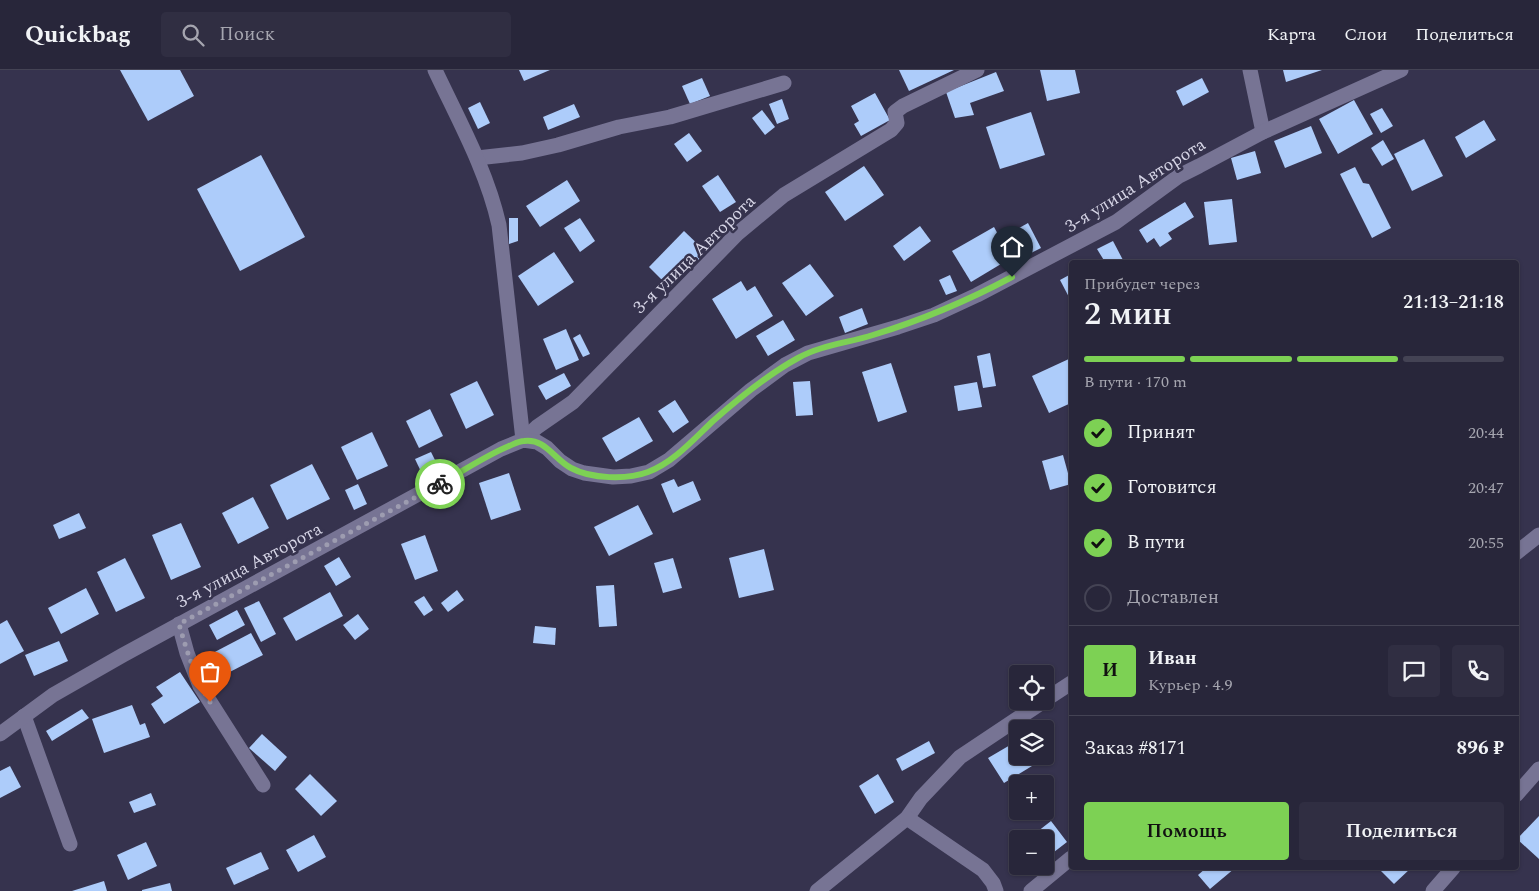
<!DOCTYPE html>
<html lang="ru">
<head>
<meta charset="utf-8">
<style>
	:root { --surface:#28263a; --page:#302e42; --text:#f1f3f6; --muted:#a5a5af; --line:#444354; --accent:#7dd154 }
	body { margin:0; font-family:Spectral,serif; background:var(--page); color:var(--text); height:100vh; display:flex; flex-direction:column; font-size:19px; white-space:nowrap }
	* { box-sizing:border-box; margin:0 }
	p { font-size:16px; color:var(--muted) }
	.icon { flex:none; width:28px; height:28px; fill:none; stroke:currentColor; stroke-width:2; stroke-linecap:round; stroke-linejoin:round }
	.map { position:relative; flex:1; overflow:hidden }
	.sheet { position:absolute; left:1069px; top:190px; width:450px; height:610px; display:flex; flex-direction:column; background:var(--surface); border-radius:5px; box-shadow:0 1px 4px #0004,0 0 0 1px var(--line) }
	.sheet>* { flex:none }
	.tools { position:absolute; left:1009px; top:595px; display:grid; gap:10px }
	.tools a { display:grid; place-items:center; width:45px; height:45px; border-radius:5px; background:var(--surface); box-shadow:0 1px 4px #0004,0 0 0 1px var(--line); font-size:25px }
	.pin { position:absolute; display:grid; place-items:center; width:42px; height:42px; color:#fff; margin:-51px -21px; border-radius:50% 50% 50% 0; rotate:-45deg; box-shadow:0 0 5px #0007 }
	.pin .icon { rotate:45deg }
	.courier { position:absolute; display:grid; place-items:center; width:50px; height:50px; margin:-25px; border:4px solid #7dd154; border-radius:50%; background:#fff; color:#222; box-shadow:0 1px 6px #0007 }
	.headline em { font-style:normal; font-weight:600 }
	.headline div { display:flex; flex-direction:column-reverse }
	.headline { display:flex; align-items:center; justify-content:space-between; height:85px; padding:0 15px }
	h1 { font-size:32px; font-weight:600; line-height:38px }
	.bar { display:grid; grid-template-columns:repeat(4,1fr); gap:8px 5px; align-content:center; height:60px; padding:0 15px }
	.bar i { height:6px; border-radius:4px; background:var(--line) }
	.bar .on { background:var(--accent) }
	.bar p { grid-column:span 4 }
	.line { display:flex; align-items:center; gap:12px; padding:0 15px; border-top:1px solid var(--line) }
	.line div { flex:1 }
	.round { display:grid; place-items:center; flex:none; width:52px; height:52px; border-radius:5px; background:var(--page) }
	ol { padding:0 15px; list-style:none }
	li { display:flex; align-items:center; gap:15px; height:55px }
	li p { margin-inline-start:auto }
	li .icon { padding:5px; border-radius:50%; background:var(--accent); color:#111; stroke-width:4 }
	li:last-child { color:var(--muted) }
	li i { width:28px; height:28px; border:2px solid var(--line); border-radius:50% }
	.cta { display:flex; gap:10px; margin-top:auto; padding:10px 15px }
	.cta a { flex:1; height:58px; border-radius:5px; background:var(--accent); color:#111; font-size:20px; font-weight:600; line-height:58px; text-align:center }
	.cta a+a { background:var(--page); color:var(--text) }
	header { display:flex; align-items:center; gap:30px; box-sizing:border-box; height:70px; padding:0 25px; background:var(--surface); border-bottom:1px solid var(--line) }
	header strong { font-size:24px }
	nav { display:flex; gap:28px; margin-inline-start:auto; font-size:18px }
	.search { width:350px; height:45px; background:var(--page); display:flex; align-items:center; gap:12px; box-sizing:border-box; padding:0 18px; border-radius:5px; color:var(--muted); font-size:19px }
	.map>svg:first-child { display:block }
	.building { fill:#adccfa }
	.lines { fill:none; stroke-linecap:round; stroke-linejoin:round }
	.lane { stroke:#777494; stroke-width:15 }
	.street { stroke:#777494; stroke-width:15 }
	.done { stroke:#9d9cb0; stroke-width:5; stroke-dasharray:0 9 }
	.route { stroke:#7dd154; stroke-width:6 }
	.labels { text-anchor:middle; stroke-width:5; stroke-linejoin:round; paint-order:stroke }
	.street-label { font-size:18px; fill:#d5d4e5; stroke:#36334e }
</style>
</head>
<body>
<header>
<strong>Quickbag</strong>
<div class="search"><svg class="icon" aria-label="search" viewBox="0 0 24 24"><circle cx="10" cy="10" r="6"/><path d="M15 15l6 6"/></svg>Поиск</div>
<nav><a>Карта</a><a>Слои</a><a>Поделиться</a></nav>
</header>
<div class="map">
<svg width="1539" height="821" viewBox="0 0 1539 821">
	<rect width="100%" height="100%" fill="#36334e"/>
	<g class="building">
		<path d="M120 0H180L194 26 148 51Z"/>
		<path d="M519 0H550L524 11Z"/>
		<path d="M899 0H954L909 21Z"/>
		<path d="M1040 0H1075L1080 23 1047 31Z"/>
		<path d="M1283 0H1322L1286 12Z"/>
		<path d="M996 2 1004 21 970 33 974 45 955 48 946 22Z"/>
		<path d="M702 8 710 26 690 34 682 16Z"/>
		<path d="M1202 8 1209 22 1183 36 1176 21Z"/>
		<path d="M875 23 890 50 861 66 854 54 859 51 851 36Z"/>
		<path d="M782 29 789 49 777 54 769 34Z"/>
		<path d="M1354 30 1373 64 1338 84 1319 49Z"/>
		<path d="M480 32 490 53 478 59 468 38Z"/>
		<path d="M574 34 580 47 548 60 543 47Z"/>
		<path d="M1382 38 1393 56 1381 63 1370 44Z"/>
		<path d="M762 40 775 57 765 65 752 48Z"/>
		<path d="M1031 42 1045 85 1000 99 986 57Z"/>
		<path d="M1484 50 1496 70 1466 88 1455 67Z"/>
		<path d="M1311 56 1322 83 1285 98 1274 71Z"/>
		<path d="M689 63 702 81 687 92 674 74Z"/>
		<path d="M1424 69 1443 106 1412 121 1394 84Z"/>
		<path d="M1383 70 1394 89 1382 96 1371 78Z"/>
		<path d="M1255 81 1261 103 1237 110 1231 88Z"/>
		<path d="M261 85 305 167 240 201 197 119Z"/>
		<path d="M864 96 884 125 845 151 825 122Z"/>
		<path d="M1355 97 1363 113 1369 114 1391 158 1372 168 1340 104Z"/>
		<path d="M718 105 736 132 720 142 702 116Z"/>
		<path d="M567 110 580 131 540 157 526 136Z"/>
		<path d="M1232 129 1237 172 1209 175 1204 132Z"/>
		<path d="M1185 132 1194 147 1168 163 1172 169 1160 177 1154 168 1147 173 1139 160Z"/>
		<path d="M509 148H518V171L509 174Z"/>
		<path d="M580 148 595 171 580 182 564 158Z"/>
		<path d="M1028 153 1041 178 1025 186 1012 162Z"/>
		<path d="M920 156 931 171 904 191 893 176Z"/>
		<path d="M994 157 1011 188 971 212 952 181Z"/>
		<path d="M684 161 706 182 670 218 649 197Z"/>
		<path d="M1113 171 1124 192H1105L1097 179Z"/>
		<path d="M554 182 574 212 538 236 518 206Z"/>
		<path d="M810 194 834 226 806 246 782 213Z"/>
		<path d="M1071 204V231L1060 210Z"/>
		<path d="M950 205 957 221 946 225 939 210Z"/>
		<path d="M741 211 747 221 755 216 773 246 736 269 712 229Z"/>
		<path d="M862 238 868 254 845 263 839 247Z"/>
		<path d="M783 250 795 270 768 286 756 266Z"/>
		<path d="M566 259 579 290 556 300 543 269Z"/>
		<path d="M580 264 590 284 583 287 573 268Z"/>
		<path d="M990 283 996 316 983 318 977 286Z"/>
		<path d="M1071 288V333L1049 343 1032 306Z"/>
		<path d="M891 293 907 342 878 352 862 302Z"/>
		<path d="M564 303 571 316 546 330 538 316Z"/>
		<path d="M477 311 494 345 466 359 450 324Z"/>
		<path d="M810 311 813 345 796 346 793 312Z"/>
		<path d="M977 312 982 337 958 341 954 316Z"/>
		<path d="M675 330 689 352 673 363 658 341Z"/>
		<path d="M430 339 443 366 419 378 406 351Z"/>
		<path d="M639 347 653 371 616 392 602 368Z"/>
		<path d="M372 362 388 396 357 410 341 377Z"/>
		<path d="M431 382 440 400 424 408 415 389Z"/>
		<path d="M1063 385 1071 414 1050 420 1042 391Z"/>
		<path d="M312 394 330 429 287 450 270 415Z"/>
		<path d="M509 403 521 440 491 450 479 413Z"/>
		<path d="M674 409 678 417 693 411 701 430 673 443 661 414Z"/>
		<path d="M358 414 367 434 354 440 345 420Z"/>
		<path d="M253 427 269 458 238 474 222 443Z"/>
		<path d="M638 435 653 464 609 486 594 457Z"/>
		<path d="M79 443 86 458 59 469 53 455Z"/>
		<path d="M181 453 201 497 171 510 152 465Z"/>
		<path d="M425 465 438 501 415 510 401 474Z"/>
		<path d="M764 479 774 520 739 528 729 488Z"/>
		<path d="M339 487 351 507 336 516 324 496Z"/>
		<path d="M125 488 145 528 116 542 97 502Z"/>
		<path d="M673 488 682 518 663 523 654 493Z"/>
		<path d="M614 515 617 556 599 557 596 516Z"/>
		<path d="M86 518 99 544 61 564 48 538Z"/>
		<path d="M457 520 464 530 448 542 441 533Z"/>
		<path d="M330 522 343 546 296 571 283 548Z"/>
		<path d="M424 526 433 540 424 546 414 532Z"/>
		<path d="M259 531 276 564 261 572 244 538Z"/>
		<path d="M237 540 245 555 217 570 209 555Z"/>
		<path d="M358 544 369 559 355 570 343 555Z"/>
		<path d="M7 550 24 581 0 594V554Z"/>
		<path d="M535 556 556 558 555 575 533 573Z"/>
		<path d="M251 563 263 585 220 607 209 585Z"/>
		<path d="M59 571 68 591 34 606 25 585Z"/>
		<path d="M180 602 200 632 164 654 151 634 163 626 156 617Z"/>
		<path d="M132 635 140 655 145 653 150 667 104 683 92 649Z"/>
		<path d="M82 639 89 648 52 671 46 661Z"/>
		<path d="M262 664 287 687 275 701 249 678Z"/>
		<path d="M929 671 935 683 902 701 896 689Z"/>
		<path d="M1017 671 1018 686H1026L1032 696 1004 713 988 688Z"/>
		<path d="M10 696 21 717 0 728V701Z"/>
		<path d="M310 704 337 731 321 746 295 719Z"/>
		<path d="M878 704 894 732 875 744 859 716Z"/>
		<path d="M151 723 156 735 134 743 129 732Z"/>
		<path d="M1539 746V789L1517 769Z"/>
		<path d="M1051 751 1067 772 1045 789V769H1028Z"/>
		<path d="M314 765 326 787 298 802 286 780Z"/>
		<path d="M146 772 157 796 128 810 117 785Z"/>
		<path d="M261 782 269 799 234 815 226 798Z"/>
		<path d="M1206 798H1235L1210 819 1198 805Z"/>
		<path d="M1378 798H1411L1394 814Z"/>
		<path d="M104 811 107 821H72Z"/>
		<path d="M170 813 172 821H142V820Z"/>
	</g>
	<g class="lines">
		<g class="lane">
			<path d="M477 88 522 83 558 75 619 57 670 47 784 13"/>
			<path d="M523 370 537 357 573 332 737 164 784 125 891 60 897 53 895 42 903 36 977 0"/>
			<path d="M1516 483 1539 465"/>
			<path d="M179 554 187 583 200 616 263 715"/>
			<path d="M1045 630 1071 613"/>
			<path d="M24 646 70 774"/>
			<path d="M817 821 907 748 921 728 960 687 1044 631"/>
			<path d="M1031 821 1071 788"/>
		</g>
		<g class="street">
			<path d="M435 0C459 51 487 101 499 155L523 370"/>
			<path d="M1250 0 1263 62"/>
			<path d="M0 664 53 625 123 585 501 379 523 370 537 372 547 378 560 391 572 399 584 403 613 407 631 406 649 402 669 390 751 320 785 295 808 283 898 257 934 245 977 225 1116 152 1179 106 1199 96 1263 62 1401 0"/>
			<path d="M1516 725 1539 699"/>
			<path d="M907 748 983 800 993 813 996 821"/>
			<path d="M1433 821 1453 798"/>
		</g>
	</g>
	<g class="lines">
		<path class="done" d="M210 632C195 607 187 582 179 554L440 414"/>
		<path class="route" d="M440 414C463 401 485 386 509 376 514 374 519 371 524 371 545 368 554 389 571 398 591 409 627 410 648 402 673 393 694 369 713 351 739 328 767 305 798 288 821 275 848 273 873 265 922 250 967 231 1012 207"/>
	</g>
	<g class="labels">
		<g class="street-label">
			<text transform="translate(1135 115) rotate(-32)" y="6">3-я улица Авторота</text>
			<text transform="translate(694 184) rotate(-44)" y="6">3-я улица Авторота</text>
			<text transform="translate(249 495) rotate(-28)" y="6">3-я улица Авторота</text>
		</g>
	</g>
</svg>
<div class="tools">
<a><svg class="icon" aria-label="locate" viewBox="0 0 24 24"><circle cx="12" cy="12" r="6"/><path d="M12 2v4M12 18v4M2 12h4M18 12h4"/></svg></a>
<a><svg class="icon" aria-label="layers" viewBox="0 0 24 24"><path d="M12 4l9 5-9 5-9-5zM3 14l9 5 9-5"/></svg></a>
<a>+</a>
<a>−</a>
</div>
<div class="pin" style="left:210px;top:632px;background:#ea580c"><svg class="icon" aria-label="bag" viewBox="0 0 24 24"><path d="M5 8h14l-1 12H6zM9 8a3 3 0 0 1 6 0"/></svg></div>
<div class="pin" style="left:1012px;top:207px;background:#1f2937"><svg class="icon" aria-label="home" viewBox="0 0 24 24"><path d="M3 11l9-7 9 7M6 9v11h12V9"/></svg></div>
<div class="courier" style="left:440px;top:414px"><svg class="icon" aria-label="bike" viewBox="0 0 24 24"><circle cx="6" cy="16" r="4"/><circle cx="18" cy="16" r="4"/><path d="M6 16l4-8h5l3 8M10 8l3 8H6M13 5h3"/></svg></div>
<section class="sheet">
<div class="headline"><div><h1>2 мин</h1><p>Прибудет через</p></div><em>21:13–21:18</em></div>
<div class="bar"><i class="on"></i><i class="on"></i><i class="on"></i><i></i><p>В пути · 170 m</p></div>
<ol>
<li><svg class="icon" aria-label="check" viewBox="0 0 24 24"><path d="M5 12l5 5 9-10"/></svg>Принят<p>20:44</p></li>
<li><svg class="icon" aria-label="check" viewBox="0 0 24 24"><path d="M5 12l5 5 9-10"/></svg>Готовится<p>20:47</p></li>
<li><svg class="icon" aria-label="check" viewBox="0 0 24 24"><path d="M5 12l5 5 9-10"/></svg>В пути<p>20:55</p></li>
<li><i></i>Доставлен</li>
</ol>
<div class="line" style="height:90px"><b class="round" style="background:var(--accent);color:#111">И</b><div><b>Иван</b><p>Курьер · 4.9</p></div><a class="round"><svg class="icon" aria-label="chat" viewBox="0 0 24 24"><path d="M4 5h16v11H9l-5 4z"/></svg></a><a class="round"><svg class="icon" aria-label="phone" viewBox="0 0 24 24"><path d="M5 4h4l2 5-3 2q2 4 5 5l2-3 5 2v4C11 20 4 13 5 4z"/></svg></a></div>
<div class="line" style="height:65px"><div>Заказ #8171</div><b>896 ₽</b></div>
<div class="cta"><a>Помощь</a><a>Поделиться</a></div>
</section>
</div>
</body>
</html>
